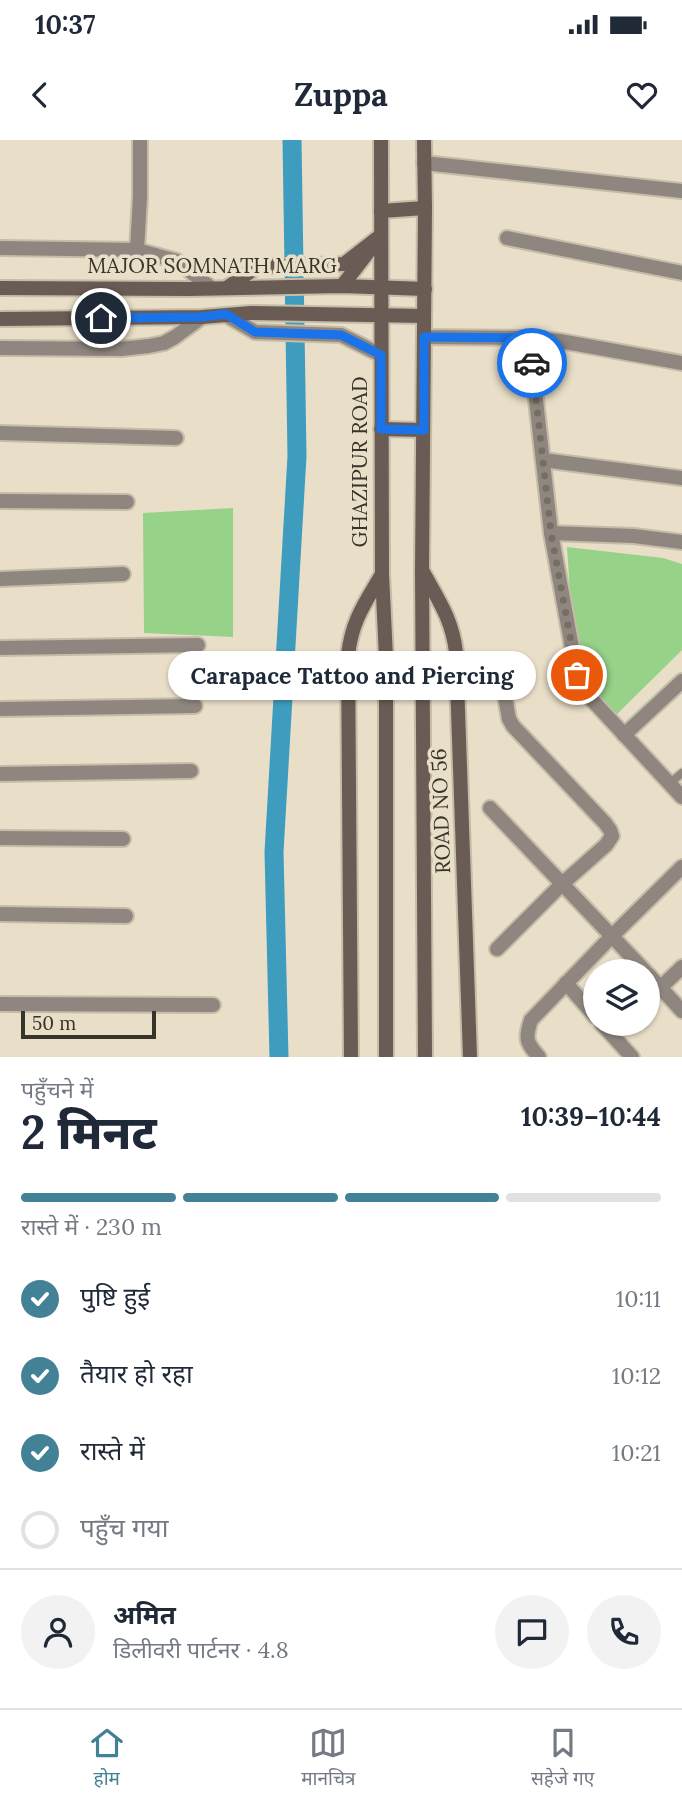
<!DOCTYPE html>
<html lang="hi">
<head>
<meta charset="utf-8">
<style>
	:root { --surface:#fff; --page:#f2f2f3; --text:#1f2937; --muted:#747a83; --line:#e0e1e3; --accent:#438196 }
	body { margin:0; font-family:Lora,"Noto Sans Devanagari",serif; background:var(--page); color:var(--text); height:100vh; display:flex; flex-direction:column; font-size:26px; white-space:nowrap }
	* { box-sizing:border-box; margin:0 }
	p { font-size:23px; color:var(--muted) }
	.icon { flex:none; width:38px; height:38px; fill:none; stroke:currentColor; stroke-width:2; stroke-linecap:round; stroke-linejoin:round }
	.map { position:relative; height:917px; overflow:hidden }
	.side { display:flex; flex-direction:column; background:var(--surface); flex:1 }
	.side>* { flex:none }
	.controls { position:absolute; left:583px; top:819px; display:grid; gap:14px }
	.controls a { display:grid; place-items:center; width:77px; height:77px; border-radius:50%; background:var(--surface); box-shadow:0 2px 5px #0004; font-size:35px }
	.scale { position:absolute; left:21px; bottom:18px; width:135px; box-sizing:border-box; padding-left:7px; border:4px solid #363329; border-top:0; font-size:19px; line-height:24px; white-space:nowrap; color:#363329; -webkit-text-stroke:5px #e9dfc8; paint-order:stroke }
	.pin { position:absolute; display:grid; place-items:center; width:60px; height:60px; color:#fff; margin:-30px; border:4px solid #fff; border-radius:50%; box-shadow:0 2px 7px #0007 }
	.courier { position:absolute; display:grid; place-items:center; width:70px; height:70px; margin:-35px; border:5px solid #1a73e8; border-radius:50%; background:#fff; color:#222; box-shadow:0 2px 9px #0007 }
	.bubble { position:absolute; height:49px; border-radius:24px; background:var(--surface); box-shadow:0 2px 5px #0004; font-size:23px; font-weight:800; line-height:49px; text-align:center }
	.summary em { font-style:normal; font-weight:800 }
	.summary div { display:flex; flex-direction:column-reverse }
	.summary { display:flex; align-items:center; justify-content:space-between; height:119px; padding:0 21px }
	h1 { font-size:46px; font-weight:800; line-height:52px }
	.bar { display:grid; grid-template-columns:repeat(4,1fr); gap:10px 7px; align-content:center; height:84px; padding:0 21px }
	.bar i { height:9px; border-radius:5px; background:var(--line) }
	.bar .active { background:var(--accent) }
	.bar p { grid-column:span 4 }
	.line { display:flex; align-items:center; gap:18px; padding:0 21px; border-top:2px solid var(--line) }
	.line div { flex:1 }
	.round { display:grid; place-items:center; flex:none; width:74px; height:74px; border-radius:37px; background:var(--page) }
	ol { padding:0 21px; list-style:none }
	li { display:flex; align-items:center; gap:21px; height:77px }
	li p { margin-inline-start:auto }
	li .icon { padding:7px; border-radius:50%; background:var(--accent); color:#fff; stroke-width:4 }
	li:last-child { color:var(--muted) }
	li i { width:38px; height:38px; border:4px solid var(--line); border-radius:50% }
	.status { display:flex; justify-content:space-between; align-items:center; height:49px; padding:0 35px; background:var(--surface); direction:ltr }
	.status svg { height:19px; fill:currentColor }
	header { display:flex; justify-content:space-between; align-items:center; height:91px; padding:0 21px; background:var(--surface); font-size:32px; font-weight:800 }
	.dock { display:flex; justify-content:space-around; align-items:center; height:98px; border-top:2px solid var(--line); background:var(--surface); font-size:19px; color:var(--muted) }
	.dock a { display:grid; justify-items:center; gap:4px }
	.dock .active { color:var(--accent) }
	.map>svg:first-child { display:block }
	.green { fill:#96d287 }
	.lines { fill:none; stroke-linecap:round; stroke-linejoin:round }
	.canal { stroke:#3e9cbe; stroke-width:19 }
	.service-casing { stroke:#c5bda8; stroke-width:11 }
	.minor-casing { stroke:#c5bda8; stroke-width:18 }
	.secondary-casing { stroke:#c5bda8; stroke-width:18 }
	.service { stroke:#908680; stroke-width:8 }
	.minor { stroke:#908680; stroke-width:14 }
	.secondary { stroke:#6a5c54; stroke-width:14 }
	.done { stroke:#756f61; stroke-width:7; stroke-dasharray:0 12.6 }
	.route { stroke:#1a73e8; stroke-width:9 }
	.labels { text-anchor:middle; stroke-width:7; stroke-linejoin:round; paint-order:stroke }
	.street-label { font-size:21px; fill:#363329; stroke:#e9dfc8 }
</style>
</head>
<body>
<div class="status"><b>10:37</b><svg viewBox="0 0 49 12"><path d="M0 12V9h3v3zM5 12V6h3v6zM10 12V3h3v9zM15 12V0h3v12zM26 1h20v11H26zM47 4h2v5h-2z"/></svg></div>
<header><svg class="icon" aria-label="back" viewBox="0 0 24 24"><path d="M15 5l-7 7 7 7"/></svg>Zuppa<svg class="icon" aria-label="heart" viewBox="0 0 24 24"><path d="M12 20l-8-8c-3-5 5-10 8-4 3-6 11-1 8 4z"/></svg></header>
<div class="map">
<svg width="682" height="917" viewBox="0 0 682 917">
	<rect width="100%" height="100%" fill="#e9dfc8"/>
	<g class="green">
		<path d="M233 368V497L144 493 143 373Z"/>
		<path d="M567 407 663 418 682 424V510L611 580 576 544Z"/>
	</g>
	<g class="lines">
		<path class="canal" d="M279 917 274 712 297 316 292 0"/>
		<g class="service-casing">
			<path id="service" d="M670 643 682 633"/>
		</g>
		<g class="minor-casing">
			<g id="minor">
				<path d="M424 23 682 51"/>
				<path d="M507 98 682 133"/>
				<path d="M0 108 137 110 177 121 210 147"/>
				<path d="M137 110 140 57V0"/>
				<path d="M226 175 255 192 341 195 381 215"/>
				<path d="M424 197 529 198 560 201 682 223"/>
				<path d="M529 198 551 393 577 535 593 561 682 657"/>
				<path d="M0 208 121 209 149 206 164 203 175 197 202 177"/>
				<path d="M0 293 176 298"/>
				<path d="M543 320 682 338"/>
				<path d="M0 361 127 362"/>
				<path d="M551 393 634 396 682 402"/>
				<path d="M0 439 123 434"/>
				<path d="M0 508 198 505"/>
				<path d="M0 569 195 566"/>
				<path d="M624 595 682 541"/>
				<path d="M0 634 191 631"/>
				<path d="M490 668 645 831"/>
				<path d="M0 698 123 699"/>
				<path d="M0 774 126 776"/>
				<path d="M497 809 562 744 606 705 612 696 610 690 605 683 513 586 509 579 504 551"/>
				<path d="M648 834 682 871"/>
				<path d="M566 843 595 876"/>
				<path d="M660 848 682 827"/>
				<path d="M0 864 213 865"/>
				<path d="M602 884 632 917"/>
				<path d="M539 917C526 903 525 898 531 880L611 797 682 727"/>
			</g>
		</g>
		<g class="secondary-casing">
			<g id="secondary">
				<path d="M381 0 382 434 386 517V917"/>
				<path d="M424 0 425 68 422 431 425 917"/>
				<path d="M381 71 425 68"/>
				<path d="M342 146 369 111"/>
				<path d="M228 147 257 127 344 124 380 96"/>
				<path d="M0 148 188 149 342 146 425 149"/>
				<path d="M0 179 202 177 251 173 424 176"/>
				<path d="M381 289 423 290"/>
				<path d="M423 432C439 461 452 479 456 512L470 917"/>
				<path d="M351 917 348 515C352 480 365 463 382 434"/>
			</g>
		</g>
		<use href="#service" class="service"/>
		<use href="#minor" class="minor"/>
		<use href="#secondary" class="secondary"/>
	</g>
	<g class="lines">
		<path class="done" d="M532 223 551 393 577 535"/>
		<path class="route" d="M101 178 202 177 226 174 255 192 341 195 381 215V289L424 290V197L529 198 532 223"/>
	</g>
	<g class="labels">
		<g class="street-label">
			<text x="212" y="133">MAJOR SOMNATH MARG</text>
			<text transform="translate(360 322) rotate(-90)" y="7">GHAZIPUR ROAD</text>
			<text transform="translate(441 671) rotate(-92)" y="7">ROAD NO 56</text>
		</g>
	</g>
</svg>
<div class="controls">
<a><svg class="icon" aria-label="layers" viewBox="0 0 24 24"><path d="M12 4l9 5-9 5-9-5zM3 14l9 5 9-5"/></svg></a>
</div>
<div class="scale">50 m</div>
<div class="pin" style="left:577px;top:535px;background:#ea580c"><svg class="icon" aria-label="bag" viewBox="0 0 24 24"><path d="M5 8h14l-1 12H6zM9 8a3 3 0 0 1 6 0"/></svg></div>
<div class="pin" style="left:101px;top:178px;background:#1f2937"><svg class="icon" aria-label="home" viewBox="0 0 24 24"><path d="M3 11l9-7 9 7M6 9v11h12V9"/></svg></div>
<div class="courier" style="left:532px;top:223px"><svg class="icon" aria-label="car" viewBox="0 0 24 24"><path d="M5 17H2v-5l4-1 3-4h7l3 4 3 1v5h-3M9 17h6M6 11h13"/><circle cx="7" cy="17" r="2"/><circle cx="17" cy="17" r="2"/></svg></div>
<div class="bubble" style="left:168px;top:511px;width:368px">Carapace Tattoo and Piercing</div>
</div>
<section class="side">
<div class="summary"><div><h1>2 मिनट</h1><p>पहुँचने में</p></div><em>10:39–10:44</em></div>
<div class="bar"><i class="active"></i><i class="active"></i><i class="active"></i><i></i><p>रास्ते में · 230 m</p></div>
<ol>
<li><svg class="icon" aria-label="check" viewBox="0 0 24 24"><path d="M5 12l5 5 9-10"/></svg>पुष्टि हुई<p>10:11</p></li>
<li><svg class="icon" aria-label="check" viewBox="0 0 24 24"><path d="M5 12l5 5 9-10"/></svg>तैयार हो रहा<p>10:12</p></li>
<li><svg class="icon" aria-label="check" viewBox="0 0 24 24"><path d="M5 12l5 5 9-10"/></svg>रास्ते में<p>10:21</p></li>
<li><i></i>पहुँच गया</li>
</ol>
<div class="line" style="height:126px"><a class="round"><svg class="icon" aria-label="person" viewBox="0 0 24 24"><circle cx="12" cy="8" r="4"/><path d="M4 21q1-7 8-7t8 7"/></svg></a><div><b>अमित</b><p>डिलीवरी पार्टनर · 4.8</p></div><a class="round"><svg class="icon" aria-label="chat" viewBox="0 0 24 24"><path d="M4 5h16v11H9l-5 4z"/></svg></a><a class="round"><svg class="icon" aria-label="phone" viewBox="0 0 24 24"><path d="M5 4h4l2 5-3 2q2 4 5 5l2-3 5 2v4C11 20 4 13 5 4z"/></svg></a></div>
</section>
<nav class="dock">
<a class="active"><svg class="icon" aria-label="home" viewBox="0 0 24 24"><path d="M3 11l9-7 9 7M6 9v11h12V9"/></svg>होम</a>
<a><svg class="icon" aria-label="map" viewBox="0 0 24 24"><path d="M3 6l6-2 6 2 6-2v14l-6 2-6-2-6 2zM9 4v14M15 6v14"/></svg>मानचित्र</a>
<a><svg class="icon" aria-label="saved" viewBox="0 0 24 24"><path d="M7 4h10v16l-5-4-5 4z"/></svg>सहेजे गए</a>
</nav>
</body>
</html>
